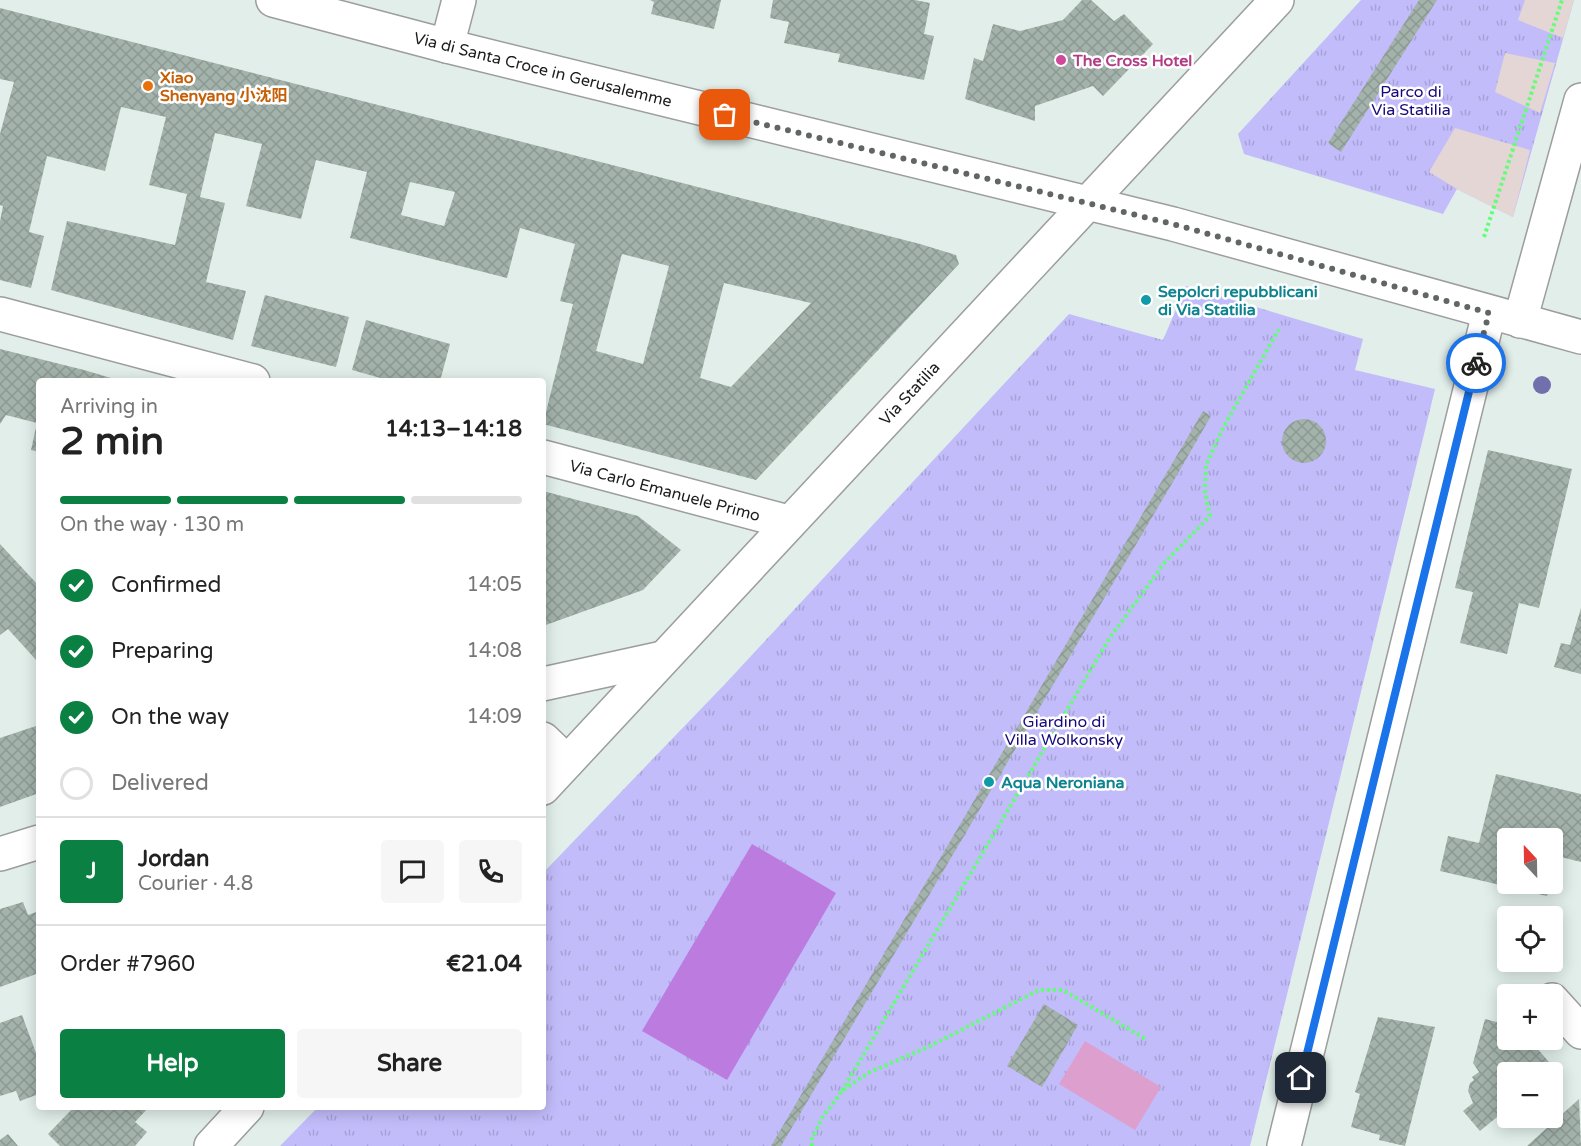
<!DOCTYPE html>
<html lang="en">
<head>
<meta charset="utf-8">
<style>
	:root { --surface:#fff; --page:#f6f6f6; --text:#222; --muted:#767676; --line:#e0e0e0; --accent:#0b8043 }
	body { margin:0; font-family:"Varela Round","Noto Sans SC",sans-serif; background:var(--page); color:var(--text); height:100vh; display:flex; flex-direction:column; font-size:22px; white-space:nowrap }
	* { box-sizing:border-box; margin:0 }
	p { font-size:20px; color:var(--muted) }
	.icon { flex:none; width:33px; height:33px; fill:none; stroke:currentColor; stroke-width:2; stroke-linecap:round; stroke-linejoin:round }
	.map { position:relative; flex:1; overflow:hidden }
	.details { position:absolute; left:36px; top:378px; width:510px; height:732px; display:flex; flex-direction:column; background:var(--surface); border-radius:6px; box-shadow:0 3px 15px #0003 }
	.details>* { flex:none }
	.needle { width:39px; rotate:338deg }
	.buttons { position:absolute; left:1497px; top:828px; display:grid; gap:12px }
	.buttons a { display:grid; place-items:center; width:66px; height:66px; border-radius:6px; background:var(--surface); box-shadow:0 3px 15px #0003; font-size:30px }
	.pin { position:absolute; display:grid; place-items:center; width:51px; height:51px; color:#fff; margin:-26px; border-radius:12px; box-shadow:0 3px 9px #0006 }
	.courier { position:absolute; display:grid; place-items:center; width:60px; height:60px; margin:-30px; border:4px solid #1a73e8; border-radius:50%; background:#fff; color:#222; box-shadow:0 2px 8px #0007 }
	.head em { font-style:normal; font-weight:700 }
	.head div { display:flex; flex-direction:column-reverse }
	.head { display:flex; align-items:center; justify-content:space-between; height:102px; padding:0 24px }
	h1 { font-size:39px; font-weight:700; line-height:45px }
	.bar { display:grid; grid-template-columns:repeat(4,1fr); gap:9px 6px; align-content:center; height:72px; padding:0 24px }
	.bar i { height:8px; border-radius:4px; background:var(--line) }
	.bar .on { background:var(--accent) }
	.bar p { grid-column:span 4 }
	.line { display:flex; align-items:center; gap:15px; padding:0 24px; border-top:2px solid var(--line) }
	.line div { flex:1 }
	.round { display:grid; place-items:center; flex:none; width:63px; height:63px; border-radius:6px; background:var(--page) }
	ol { padding:0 24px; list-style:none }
	li { display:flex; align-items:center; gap:18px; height:66px }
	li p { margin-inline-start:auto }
	li .icon { padding:6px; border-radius:50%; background:var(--accent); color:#fff; stroke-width:4 }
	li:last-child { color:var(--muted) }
	li i { width:33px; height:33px; border:3px solid var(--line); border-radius:50% }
	.button { display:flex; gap:12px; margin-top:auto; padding:12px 24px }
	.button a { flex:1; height:69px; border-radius:6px; background:var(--accent); color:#fff; font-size:24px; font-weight:700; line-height:69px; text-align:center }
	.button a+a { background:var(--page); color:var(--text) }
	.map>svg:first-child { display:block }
	.park { fill:url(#park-tufts) }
	.pitch { fill:#bc7cdf }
	.plaza { fill:#e3d6d5 }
	.water { fill:#dda0ce }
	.building { fill:url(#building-cross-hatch); fill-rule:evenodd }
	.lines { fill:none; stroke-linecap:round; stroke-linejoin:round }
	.minor-casing { stroke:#9d9d9d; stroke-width:36 }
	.path { stroke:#63fd77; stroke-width:4; stroke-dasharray:3 3; stroke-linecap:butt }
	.minor { stroke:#fff; stroke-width:33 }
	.tree { fill:#7170ad }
	.done { stroke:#616664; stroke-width:6; stroke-dasharray:0 10.8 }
	.route { stroke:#1a73e8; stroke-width:8 }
	.hotel-dot { fill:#d1479c; stroke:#fff; stroke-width:2 }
	.food-dot { fill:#e8710a; stroke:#fff; stroke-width:2 }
	.culture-dot { fill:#0f9aa8; stroke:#fff; stroke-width:2 }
	.labels { text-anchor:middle; stroke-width:5; stroke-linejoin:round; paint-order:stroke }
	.hotel-label { font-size:16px; font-weight:bold; fill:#b23c85; stroke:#fff; text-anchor:start }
	.street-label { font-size:16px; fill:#1c1c1c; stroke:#fff }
	.food-label { font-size:16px; font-weight:bold; fill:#c56008; stroke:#fff; text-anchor:start }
	.park-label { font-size:16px; fill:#15097b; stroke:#fff }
	.culture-label { font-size:16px; font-weight:bold; fill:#0d838f; stroke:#fff; text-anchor:start }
</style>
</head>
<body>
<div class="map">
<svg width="1581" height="1146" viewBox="0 0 1581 1146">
	<defs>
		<pattern id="park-tufts" width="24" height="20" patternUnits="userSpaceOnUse" patternTransform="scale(1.5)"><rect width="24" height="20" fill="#c2bcfa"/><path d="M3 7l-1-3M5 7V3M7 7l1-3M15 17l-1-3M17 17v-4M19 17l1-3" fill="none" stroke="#a6a1d6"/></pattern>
		<pattern id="building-cross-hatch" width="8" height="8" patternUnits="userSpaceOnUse" patternTransform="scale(1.5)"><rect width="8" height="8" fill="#a3b3ab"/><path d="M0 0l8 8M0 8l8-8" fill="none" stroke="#8c9993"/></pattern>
	</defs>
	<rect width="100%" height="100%" fill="#e1eeea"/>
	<g class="park">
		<path d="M1361 0H1574L1513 217 1457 189 1443 214 1244 154 1238 134Z"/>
		<path d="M1186 286 1363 339 1355 370 1435 389 1250 1146H280L318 1107H543V873L725 684 1069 314 1163 340Z"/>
	</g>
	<path class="pitch" d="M752 844 836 893 727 1080 642 1031Z"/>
	<g class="plaza">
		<path d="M1525 0H1574L1563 38 1518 20Z"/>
		<path d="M1505 53 1555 63 1540 113 1495 92Z"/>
		<path d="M1455 128 1530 150 1513 217 1457 189 1429 172Z"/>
	</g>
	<path class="water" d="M1085 1041 1161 1087 1135 1130 1059 1084Z"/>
	<g class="building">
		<path d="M650 0H721L714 29 651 14 654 2Z"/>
		<path d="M773 0H915L930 3 924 34 934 36 924 80 838 62 840 54 784 43 789 22 770 18Z"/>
		<path d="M1082 0H1091L1114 21 1124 14 1153 44 1103 96 1093 86 1035 106V121L965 99 974 58 983 61 993 24 1020 31 1063 20Z"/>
		<path d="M1419 0H1437L1341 152 1328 143Z"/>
		<path d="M0 8 920 244 956 255 959 264 756 480 543 424 573 304 560 301 575 244 520 228 507 278 350 238 367 172 316 160 301 219 246 206 262 144 215 133 200 197 225 203 206 282 246 291 233 340 51 290 67 221 175 245 187 194 149 185 166 117 121 107 105 171 47 156 29 232 44 236 31 288 0 280V221L3 206 0 205V134L14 82 0 79ZM410 182 455 192 444 226 401 215ZM622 254 669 266 643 364 596 351ZM724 283 811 303 731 387 700 378Z"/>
		<path d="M265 295 349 317 336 367 251 346Z"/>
		<path d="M366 320 450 344 440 381H391L352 370Z"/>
		<path d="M0 349 84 370 121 381H39V452L31 450 37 423 6 415 0 424Z"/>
		<path d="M1203 411 1211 416 1177 475 781 1146H771Z"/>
		<circle cx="1304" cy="441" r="22"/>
		<path d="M1488 450 1572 469 1539 608 1519 603 1507 654 1460 643 1473 592 1455 588Z"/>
		<path d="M543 491 638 516 681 550 643 590 543 626V560L546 559 543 553Z"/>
		<path d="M0 544 39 586V663L8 629 0 635Z"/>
		<path d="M1581 608V674L1554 667 1561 643 1570 645Z"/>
		<path d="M39 725V793L0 807V738Z"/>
		<path d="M1496 774 1581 794V862L1557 856 1552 872V838H1508V884H1550L1547 896 1440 871 1448 836 1479 843Z"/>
		<path d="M23 902 28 915 39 911V973L0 987V909Z"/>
		<path d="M1044 1004 1078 1025 1042 1087 1007 1066Z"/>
		<path d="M22 1015 39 1061V1094L20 1101 16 1091 0 1096V1023Z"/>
		<path d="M1378 1017 1435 1027 1405 1146 1379 1140 1380 1135 1351 1127 1360 1094 1355 1092Z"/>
		<path d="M1485 1019 1508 1025V1040H1518L1520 1043 1530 1040 1555 1069 1551 1072H1508V1108L1480 1131 1463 1111 1473 1103 1468 1091 1470 1083 1474 1080 1472 1077 1479 1072 1473 1063Z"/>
		<path d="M1579 1099 1581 1146H1527Z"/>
		<path d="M74 1107 76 1109 79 1107H149L135 1122 147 1132 135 1146H60L48 1134Z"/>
		<path d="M8 1134 18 1146H0V1140Z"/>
	</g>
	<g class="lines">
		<g class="minor-casing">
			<g id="minor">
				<path d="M273 0 447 46 1173 224 1581 337"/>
				<path d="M447 46 459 0"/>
				<path d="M0 314 253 381"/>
				<path d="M1520 321 1581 100"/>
				<path d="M543 457 788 522"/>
				<path d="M543 684 662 658"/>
				<path d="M543 739 567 762"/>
				<path d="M543 788 1277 0"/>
				<path d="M0 854 39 842"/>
				<path d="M1552 1000 1581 1032"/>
				<path d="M211 1146 247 1107"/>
				<path d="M1284 1146 1489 313"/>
			</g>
		</g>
		<g class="path">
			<path d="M1484 237 1562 0"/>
			<path d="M842 1091 1109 639 1165 562 1210 516 1205 491 1206 465 1224 426 1279 329"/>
			<path d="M812 1146 811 1141 822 1118 842 1091 868 1073 928 1047 1039 990H1063L1147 1040"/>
		</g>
		<use href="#minor" class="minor"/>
	</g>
	<circle class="tree" cx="1542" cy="385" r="9"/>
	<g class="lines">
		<path class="done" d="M725 115 1173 224 1489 313 1476 363"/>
		<path class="route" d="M1301 1078 1476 363"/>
	</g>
	<circle class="hotel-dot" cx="1061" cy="60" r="6"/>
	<circle class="food-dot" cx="148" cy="86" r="6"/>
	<g class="culture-dot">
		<circle cx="1146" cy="300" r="6"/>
		<circle cx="989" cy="782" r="6"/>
	</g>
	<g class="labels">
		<g class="hotel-label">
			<text x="1073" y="66">The Cross Hotel</text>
		</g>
		<g class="street-label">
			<text transform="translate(543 69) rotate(14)" y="6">Via di Santa Croce in Gerusalemme</text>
			<text transform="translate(909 393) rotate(-47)" y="6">Via Statilia</text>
			<text transform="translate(665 490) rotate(15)" y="6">Via Carlo Emanuele Primo</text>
		</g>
		<g class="food-label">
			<text x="160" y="83">Xiao<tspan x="160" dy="18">Shenyang 小沈阳</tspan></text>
		</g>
		<g class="park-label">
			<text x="1411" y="97">Parco di<tspan x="1411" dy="18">Via Statilia</tspan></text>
			<text x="1064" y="727">Giardino di<tspan x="1064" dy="18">Villa Wolkonsky</tspan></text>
		</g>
		<g class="culture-label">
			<text x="1158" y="297">Sepolcri repubblicani<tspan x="1158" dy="18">di Via Statilia</tspan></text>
			<text x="1001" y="788">Aqua Neroniana</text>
		</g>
	</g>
</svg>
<div class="buttons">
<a><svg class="needle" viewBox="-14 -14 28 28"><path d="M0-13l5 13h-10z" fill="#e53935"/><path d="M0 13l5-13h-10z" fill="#767676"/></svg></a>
<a><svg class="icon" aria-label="locate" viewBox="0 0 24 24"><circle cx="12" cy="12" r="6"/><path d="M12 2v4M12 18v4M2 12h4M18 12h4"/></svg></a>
<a>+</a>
<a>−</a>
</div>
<div class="pin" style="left:725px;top:115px;background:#ea580c"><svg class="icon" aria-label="bag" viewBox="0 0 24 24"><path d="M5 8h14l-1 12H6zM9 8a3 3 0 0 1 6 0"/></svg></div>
<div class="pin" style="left:1301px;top:1078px;background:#1f2937"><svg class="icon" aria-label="home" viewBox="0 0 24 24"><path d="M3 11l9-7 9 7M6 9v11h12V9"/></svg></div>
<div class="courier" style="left:1476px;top:363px"><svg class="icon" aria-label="bike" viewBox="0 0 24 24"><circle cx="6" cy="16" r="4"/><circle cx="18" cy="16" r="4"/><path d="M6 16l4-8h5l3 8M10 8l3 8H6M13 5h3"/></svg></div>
<section class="details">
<div class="head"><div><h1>2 min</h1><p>Arriving in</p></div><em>14:13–14:18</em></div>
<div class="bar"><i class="on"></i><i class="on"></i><i class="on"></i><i></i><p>On the way · 130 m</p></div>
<ol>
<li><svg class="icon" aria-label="check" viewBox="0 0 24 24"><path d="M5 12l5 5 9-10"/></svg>Confirmed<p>14:05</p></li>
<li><svg class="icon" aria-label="check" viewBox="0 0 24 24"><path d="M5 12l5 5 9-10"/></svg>Preparing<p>14:08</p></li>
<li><svg class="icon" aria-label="check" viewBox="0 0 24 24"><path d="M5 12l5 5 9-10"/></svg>On the way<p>14:09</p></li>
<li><i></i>Delivered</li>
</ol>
<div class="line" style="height:108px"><b class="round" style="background:var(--accent);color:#fff">J</b><div><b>Jordan</b><p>Courier · 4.8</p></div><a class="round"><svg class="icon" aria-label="chat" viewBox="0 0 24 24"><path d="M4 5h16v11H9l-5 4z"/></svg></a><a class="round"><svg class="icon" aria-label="phone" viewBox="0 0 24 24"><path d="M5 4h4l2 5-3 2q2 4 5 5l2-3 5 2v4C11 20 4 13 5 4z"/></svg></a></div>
<div class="line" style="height:78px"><div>Order #7960</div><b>€21.04</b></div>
<div class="button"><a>Help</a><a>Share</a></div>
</section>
</div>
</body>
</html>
